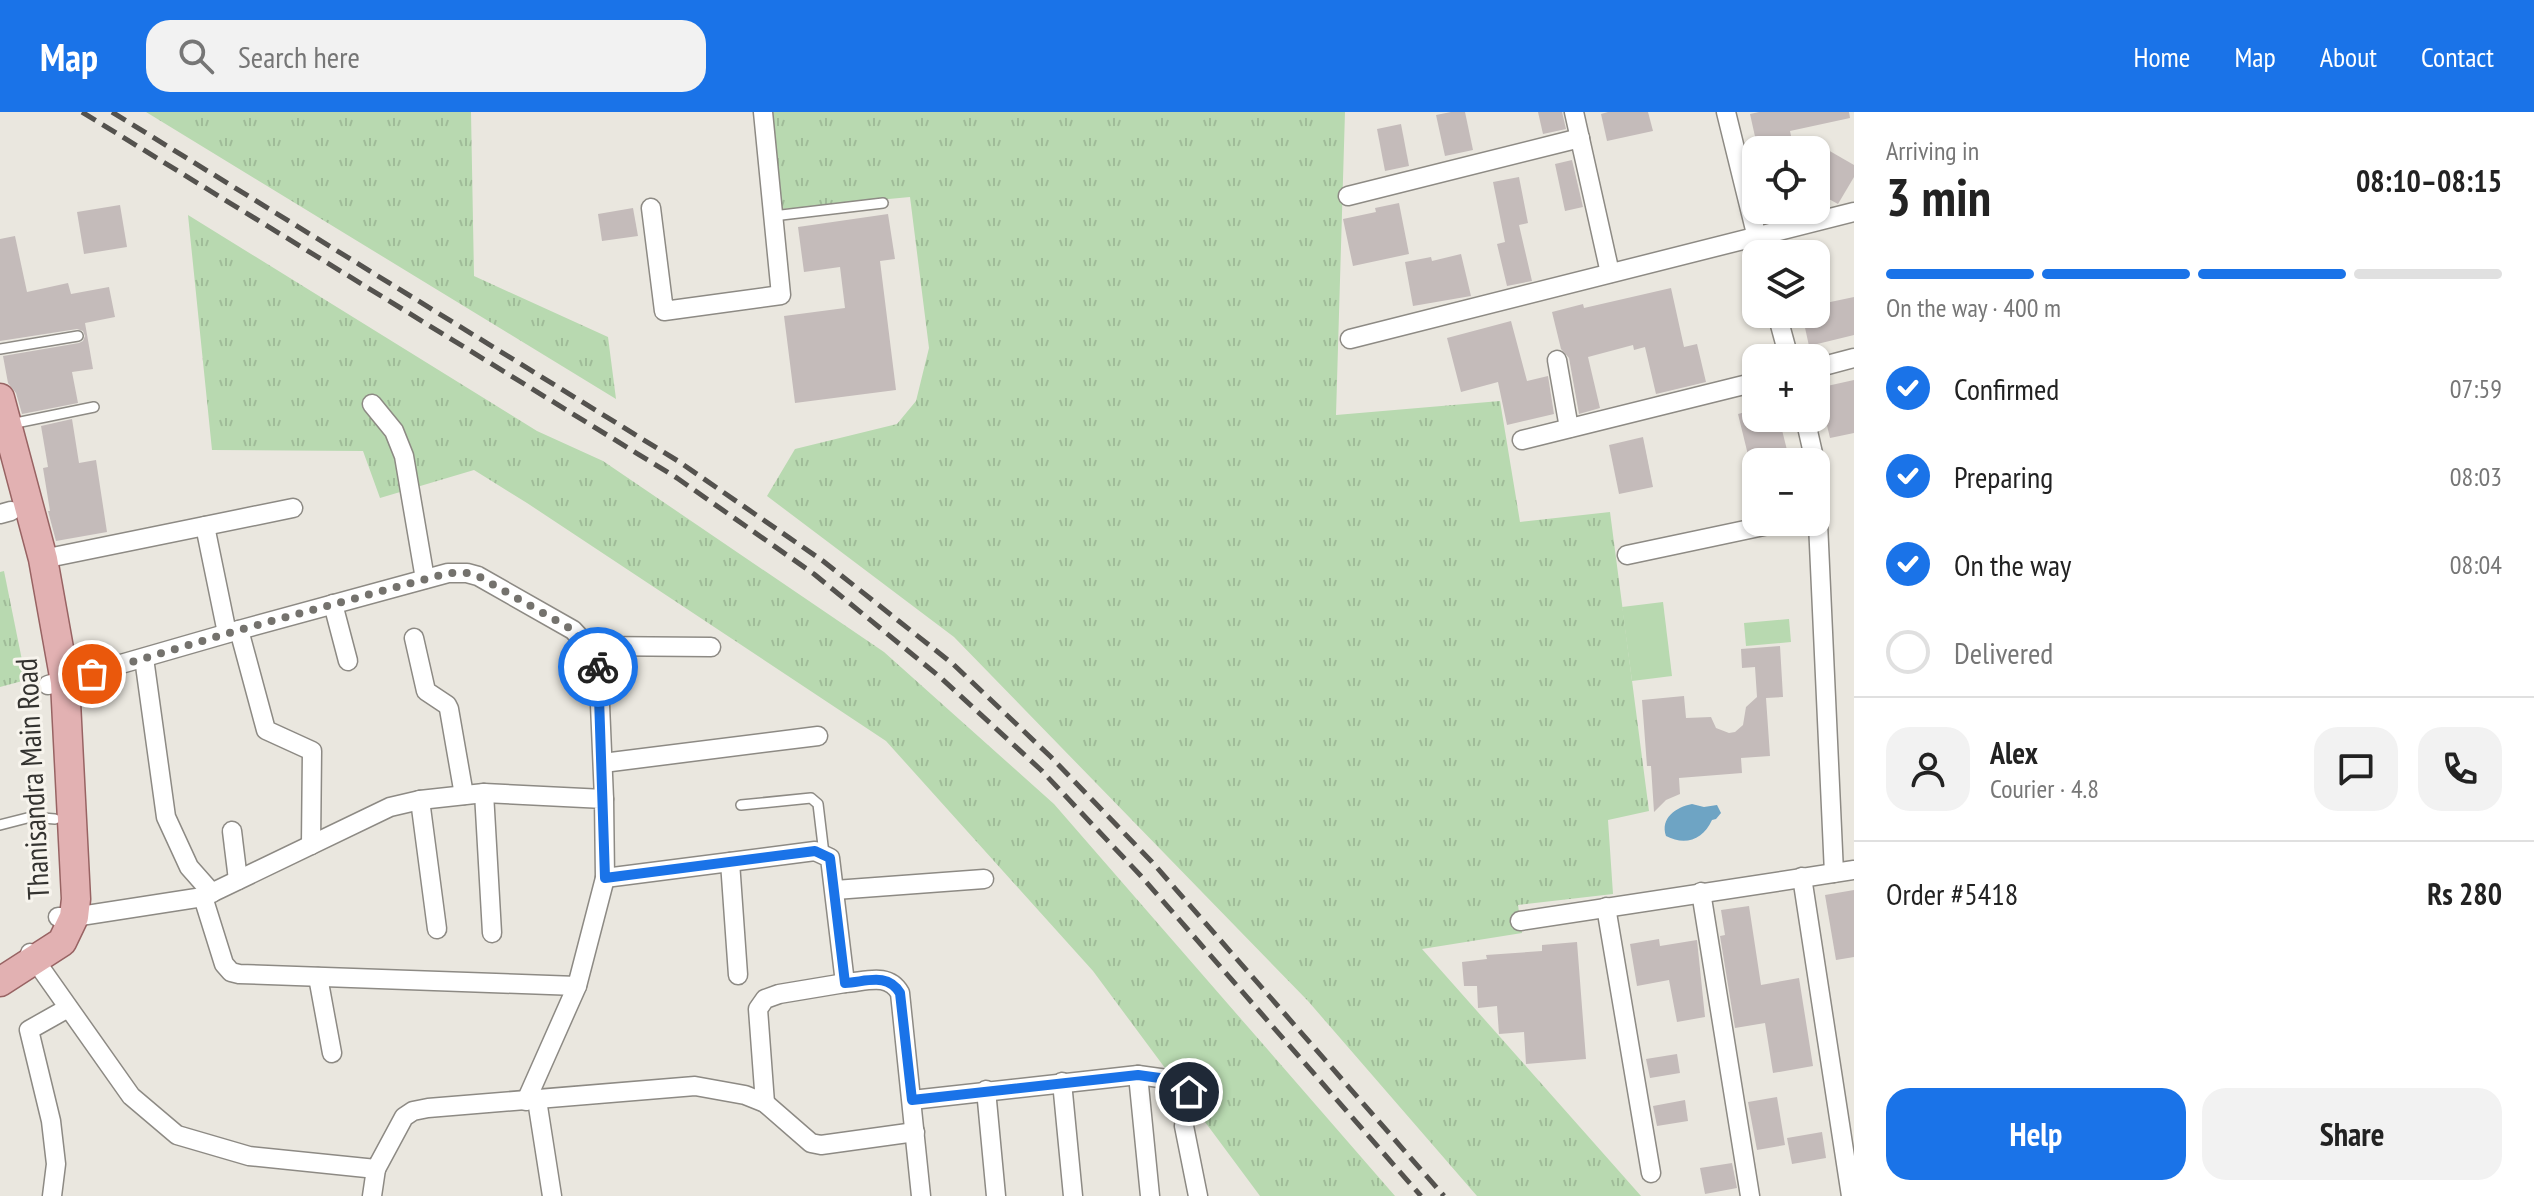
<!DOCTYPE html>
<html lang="en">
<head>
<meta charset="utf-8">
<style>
	:root { --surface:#fff; --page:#f2f2f2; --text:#222; --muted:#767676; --line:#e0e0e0; --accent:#1a73e8 }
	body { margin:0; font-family:"PT Sans Narrow",sans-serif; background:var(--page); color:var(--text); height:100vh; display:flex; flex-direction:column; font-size:30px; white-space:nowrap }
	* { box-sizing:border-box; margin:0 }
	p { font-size:26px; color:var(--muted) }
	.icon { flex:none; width:44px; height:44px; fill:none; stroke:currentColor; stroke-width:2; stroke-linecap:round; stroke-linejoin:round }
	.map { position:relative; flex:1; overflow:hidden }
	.panel { display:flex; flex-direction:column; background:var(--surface); width:680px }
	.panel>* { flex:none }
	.fabs { position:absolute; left:1742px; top:24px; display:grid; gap:16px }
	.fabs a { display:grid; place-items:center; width:88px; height:88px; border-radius:16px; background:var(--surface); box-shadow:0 2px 6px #0004; font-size:40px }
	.pin { position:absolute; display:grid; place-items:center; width:68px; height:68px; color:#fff; margin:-34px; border:4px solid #fff; border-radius:50%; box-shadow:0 2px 8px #0007 }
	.courier { position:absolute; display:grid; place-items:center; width:80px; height:80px; margin:-40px; border:6px solid #1a73e8; border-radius:50%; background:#fff; color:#222; box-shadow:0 2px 10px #0007 }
	.headline em { font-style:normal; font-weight:800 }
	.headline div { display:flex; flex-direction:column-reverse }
	.headline { display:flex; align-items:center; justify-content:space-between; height:136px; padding:0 32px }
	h1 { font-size:52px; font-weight:800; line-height:60px }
	.bar { display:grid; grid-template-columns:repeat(4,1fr); gap:12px 8px; align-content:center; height:96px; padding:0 32px }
	.bar i { height:10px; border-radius:6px; background:var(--line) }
	.bar .active { background:var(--accent) }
	.bar p { grid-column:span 4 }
	.line { display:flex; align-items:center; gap:20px; padding:0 32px; border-top:2px solid var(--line) }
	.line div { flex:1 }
	.round { display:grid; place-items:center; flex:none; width:84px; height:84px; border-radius:24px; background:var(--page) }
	ol { padding:0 32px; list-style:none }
	li { display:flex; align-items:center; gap:24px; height:88px }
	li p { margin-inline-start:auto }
	li .icon { padding:8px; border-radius:50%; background:var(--accent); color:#fff; stroke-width:4 }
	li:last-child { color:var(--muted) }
	li i { width:44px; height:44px; border:4px solid var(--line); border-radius:50% }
	.button { display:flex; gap:16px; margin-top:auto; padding:16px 32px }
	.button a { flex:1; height:92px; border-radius:24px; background:var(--accent); color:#fff; font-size:32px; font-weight:800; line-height:92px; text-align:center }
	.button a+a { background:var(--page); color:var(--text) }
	header { display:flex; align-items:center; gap:48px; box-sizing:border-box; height:112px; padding:0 40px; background:var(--accent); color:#fff }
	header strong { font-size:38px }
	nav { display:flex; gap:44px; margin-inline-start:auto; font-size:28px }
	.search { width:560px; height:72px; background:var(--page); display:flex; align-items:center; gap:20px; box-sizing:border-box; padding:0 28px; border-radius:24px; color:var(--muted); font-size:30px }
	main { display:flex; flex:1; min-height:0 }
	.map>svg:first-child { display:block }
	.grass { fill:url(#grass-tufts) }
	.garden { fill:#b8d9b0 }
	.water { fill:#6ea4c4 }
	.building { fill:#c4bbba }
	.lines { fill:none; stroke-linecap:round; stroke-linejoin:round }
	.service-casing { stroke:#8d8a84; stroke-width:12 }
	.minor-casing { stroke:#8d8a84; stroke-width:21 }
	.primary-casing { stroke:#986363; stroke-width:31 }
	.service { stroke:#fff; stroke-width:9 }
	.minor { stroke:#fff; stroke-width:18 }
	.primary { stroke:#e2b1b2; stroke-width:28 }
	.rail { stroke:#54524e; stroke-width:5; stroke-dasharray:16 8; stroke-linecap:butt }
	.done { stroke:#74726d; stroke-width:8; stroke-dasharray:0 14.4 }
	.route { stroke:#1a73e8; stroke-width:10 }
	.labels { text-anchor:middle; stroke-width:6; stroke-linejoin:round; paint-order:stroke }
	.street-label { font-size:30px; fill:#343330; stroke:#f7f4ed }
</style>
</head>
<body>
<header>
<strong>Map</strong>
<div class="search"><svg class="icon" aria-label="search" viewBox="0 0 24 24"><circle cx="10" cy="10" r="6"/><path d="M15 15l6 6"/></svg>Search here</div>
<nav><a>Home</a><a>Map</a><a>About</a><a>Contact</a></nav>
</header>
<main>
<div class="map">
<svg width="1854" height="1084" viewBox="0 0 1854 1084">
	<defs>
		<pattern id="grass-tufts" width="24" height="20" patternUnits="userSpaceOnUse" patternTransform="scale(2)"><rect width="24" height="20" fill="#b8d9b0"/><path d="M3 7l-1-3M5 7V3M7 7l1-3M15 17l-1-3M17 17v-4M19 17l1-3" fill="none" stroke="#9fbb98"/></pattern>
	</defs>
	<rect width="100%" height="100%" fill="#eae7df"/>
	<g class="grass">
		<path d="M146 0H471L474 164 608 225 616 287Z"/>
		<path d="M773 0H1345L1336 303 1500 289 1520 410 1610 400 1649 699 1608 708 1613 782 1518 793 1522 821 1422 837 1641 1084H1477L1308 889 954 525 767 384 795 337 897 312 916 289 929 236 910 85 782 97Z"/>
		<path d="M188 103 537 319 603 349 884 540 1054 692 1395 1084H1260L1093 859 886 629 527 391 474 358 380 386 363 339 212 338Z"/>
		<path d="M4 459 26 568 0 575V460Z"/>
	</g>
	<g class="garden">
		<path d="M1663 490 1672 564 1632 569 1622 495Z"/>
		<path d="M1789 507 1791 530 1746 534 1744 511Z"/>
	</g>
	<path class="water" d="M1692 692 1704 695 1717 693 1721 701 1716 707 1712 708C1703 728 1685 734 1666 724 1660 706 1676 695 1692 692Z"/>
	<g class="building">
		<path d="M1451 0H1465L1473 38 1445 44 1436 3Z"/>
		<path d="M1538 0H1562L1566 17 1543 22Z"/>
		<path d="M1608 0H1648L1653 19 1607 29 1601 2Z"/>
		<path d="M1759 0H1849L1850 6 1790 19 1794 38H1758L1750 2Z"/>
		<path d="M1401 12 1409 54 1385 59 1377 17Z"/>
		<path d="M1821 34 1854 53V65L1838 92 1816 80V43Z"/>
		<path d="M1572 48 1583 95 1565 99 1555 52Z"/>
		<path d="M1519 65 1528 111 1519 113 1532 169 1507 174 1497 132 1505 130 1493 70Z"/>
		<path d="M1399 91 1409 142 1353 154 1343 107 1376 100 1375 96Z"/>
		<path d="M120 93 127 135 84 142 77 100Z"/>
		<path d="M633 96 638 124 602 129 598 102Z"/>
		<path d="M888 102 895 147 880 149 896 278 795 291 784 204 845 196 840 155 804 160 798 115Z"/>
		<path d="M15 124 27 180 68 171 71 182 109 175 115 205 85 211 93 257 72 260 78 291 22 302 16 281 8 271 3 244 79 231 83 229 85 224 83 219 77 217 0 229V127Z"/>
		<path d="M1461 142 1471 184 1413 194 1405 150 1431 145 1432 149Z"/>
		<path d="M1671 176 1684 235 1697 232 1706 270 1656 282 1645 235 1634 238 1633 233 1588 245 1600 296 1579 302 1569 246 1561 237 1552 200 1583 192 1584 196Z"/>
		<path d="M1854 185V223L1809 234 1802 202H1816V193Z"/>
		<path d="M1511 209 1527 269 1548 264 1554 302 1507 313 1498 270 1461 280 1447 226Z"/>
		<path d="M1854 268V321L1830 326 1818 276Z"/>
		<path d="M1756 297V306H1779L1787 338 1749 347 1738 302Z"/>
		<path d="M72 307 79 351 96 348 107 420 56 429 48 399H50L43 356 48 355 41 314Z"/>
		<path d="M1643 325 1653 375 1619 382 1609 333Z"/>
		<path d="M1780 534 1783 585 1766 586 1770 644 1741 646 1742 661 1679 666 1680 682 1666 688 1654 700 1651 654H1647L1642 588 1684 584 1686 606 1711 605 1716 616 1729 621 1735 620 1743 613 1746 595 1757 585 1755 555 1742 556 1741 537Z"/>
		<path d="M1854 778V845L1836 848 1825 783Z"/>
		<path d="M1749 794 1761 873 1799 866 1813 954 1773 961 1765 911 1735 916 1720 824 1725 823 1721 798Z"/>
		<path d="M1659 827 1660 834 1697 828 1705 905 1677 910 1669 868 1637 874 1630 832Z"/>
		<path d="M1577 830 1586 947 1526 952 1524 920 1499 922 1497 894 1478 896 1477 874H1464L1462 850 1487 847 1486 843 1542 839V833Z"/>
		<path d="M1677 942 1680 961 1650 966 1646 947Z"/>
		<path d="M1777 985 1785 1033 1757 1038 1748 990Z"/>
		<path d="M1685 988 1688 1009 1657 1014 1653 994Z"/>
		<path d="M1822 1020 1826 1046 1792 1052 1787 1026Z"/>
		<path d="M1732 1051 1737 1076 1705 1082 1700 1056Z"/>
	</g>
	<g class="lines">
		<g class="service-casing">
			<g id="service">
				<path d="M773 104 883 91"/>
				<path d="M0 237 78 224"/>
				<path d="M11 312 94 295"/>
				<path d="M741 693 811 686 818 692 824 742"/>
				<path d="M0 713 31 705 55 707"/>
			</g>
		</g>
		<g class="minor-casing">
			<g id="minor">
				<path d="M1574 0 1610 161"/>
				<path d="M1726 0 1761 142"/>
				<path d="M1348 84 1580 26"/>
				<path d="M651 96 664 199 781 183 763 0"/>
				<path d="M1777 202 1789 246"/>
				<path d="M1350 227 1854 100"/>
				<path d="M1557 248 1569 316"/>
				<path d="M1816 256 1854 246"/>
				<path d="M372 292 394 319 404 344 425 467"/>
				<path d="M1805 306 1815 350"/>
				<path d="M1522 328 1756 270"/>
				<path d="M1816 367 1834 761"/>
				<path d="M0 402 11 399"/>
				<path d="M205 414 227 521"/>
				<path d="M1627 443 1783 410"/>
				<path d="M43 447 293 396"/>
				<path d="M333 492 348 549"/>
				<path d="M239 518 266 618 312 639 311 733"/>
				<path d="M414 526 426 579 447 593 449 597 464 683"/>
				<path d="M590 534 711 535"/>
				<path d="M144 546 166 705 189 755 212 781"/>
				<path d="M48 573 239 518 448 461H467L478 464 573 518 598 545 604 687"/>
				<path d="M603 651 818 624"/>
				<path d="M484 681 492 821"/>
				<path d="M420 688 437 817"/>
				<path d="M232 719 238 768"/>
				<path d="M730 750 738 863"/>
				<path d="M1802 765 1851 1084"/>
				<path d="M835 778 984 767"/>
				<path d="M1701 780 1750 1084"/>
				<path d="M203 785 224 852 231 860 239 862 577 874"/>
				<path d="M1606 795 1651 1061"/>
				<path d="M58 805H74L203 785 390 695 420 688 484 681 604 687 605 766 815 739 830 746 845 871C865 870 888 860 900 881L921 1084"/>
				<path d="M1520 809 1854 758"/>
				<path d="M30 841 131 984 177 1023 249 1044 376 1057 404 1005 413 999 428 996 695 974 745 983 765 991 811 1031 821 1033 915 1020"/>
				<path d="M318 865 332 941"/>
				<path d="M1138 963 1150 1084"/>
				<path d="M1062 970 1073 1084"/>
				<path d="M986 978 996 1084"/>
				<path d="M537 988 552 1084"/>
				<path d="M912 988 1138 963 1167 967 1189 980 1184 1014 1198 1084"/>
				<path d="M526 989 577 874 605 766"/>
				<path d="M765 991 758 897 765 887 779 882 845 871"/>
				<path d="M52 1084 56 1052 51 1009 29 918 68 896"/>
				<path d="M372 1084 376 1057"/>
			</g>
		</g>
		<g class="primary-casing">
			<path id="primary" d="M0 286 43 447 65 570 76 787 74 805 62 830 0 870"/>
		</g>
		<use href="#service" class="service"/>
		<use href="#minor" class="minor"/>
		<use href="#primary" class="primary"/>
		<g class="rail">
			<path d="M82 0 677 366 814 462 940 565 1041 658 1141 764 1421 1084"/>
			<path d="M112 0 678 349 823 449 953 552 1051 645 1152 750 1444 1084"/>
		</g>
	</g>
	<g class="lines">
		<path class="done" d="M92 562 239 518 448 461H467L478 464 573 518 598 545V555"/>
		<path class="route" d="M598 555 605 766 815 739 830 746 845 871C866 870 887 860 900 881L912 988 1138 963 1167 967 1189 980"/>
	</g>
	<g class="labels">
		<g class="street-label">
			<text transform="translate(33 667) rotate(-93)" y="10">Thanisandra Main Road</text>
		</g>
	</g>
</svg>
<div class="fabs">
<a><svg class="icon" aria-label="locate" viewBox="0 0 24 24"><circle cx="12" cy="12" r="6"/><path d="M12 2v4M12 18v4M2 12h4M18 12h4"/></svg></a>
<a><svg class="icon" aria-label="layers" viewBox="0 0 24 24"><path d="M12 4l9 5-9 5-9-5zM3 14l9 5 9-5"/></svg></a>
<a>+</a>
<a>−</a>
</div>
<div class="pin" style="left:92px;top:562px;background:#ea580c"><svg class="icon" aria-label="bag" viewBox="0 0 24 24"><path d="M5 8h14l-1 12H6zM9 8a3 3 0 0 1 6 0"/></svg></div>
<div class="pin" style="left:1189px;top:980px;background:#1f2937"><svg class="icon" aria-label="home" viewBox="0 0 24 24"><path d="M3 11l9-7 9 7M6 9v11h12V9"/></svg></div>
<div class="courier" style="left:598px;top:555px"><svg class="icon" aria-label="bike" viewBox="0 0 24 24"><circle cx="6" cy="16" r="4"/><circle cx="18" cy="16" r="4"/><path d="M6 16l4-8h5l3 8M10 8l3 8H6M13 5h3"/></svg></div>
</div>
<section class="panel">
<div class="headline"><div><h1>3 min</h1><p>Arriving in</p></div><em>08:10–08:15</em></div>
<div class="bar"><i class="active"></i><i class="active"></i><i class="active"></i><i></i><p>On the way · 400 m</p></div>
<ol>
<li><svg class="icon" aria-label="check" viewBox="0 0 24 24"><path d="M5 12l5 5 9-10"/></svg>Confirmed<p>07:59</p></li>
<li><svg class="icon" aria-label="check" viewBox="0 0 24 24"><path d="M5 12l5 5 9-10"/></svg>Preparing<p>08:03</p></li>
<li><svg class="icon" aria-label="check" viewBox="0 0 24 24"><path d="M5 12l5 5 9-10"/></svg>On the way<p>08:04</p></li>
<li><i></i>Delivered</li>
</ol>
<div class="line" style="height:144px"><a class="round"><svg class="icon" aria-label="person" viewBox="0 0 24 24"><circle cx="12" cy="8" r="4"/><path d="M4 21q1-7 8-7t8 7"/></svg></a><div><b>Alex</b><p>Courier · 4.8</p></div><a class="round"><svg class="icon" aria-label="chat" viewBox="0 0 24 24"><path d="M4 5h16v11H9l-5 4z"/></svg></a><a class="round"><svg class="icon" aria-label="phone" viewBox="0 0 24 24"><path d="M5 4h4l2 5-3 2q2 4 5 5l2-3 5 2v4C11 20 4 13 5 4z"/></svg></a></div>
<div class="line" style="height:104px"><div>Order #5418</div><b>Rs 280</b></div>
<div class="button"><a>Help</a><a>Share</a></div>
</section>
</main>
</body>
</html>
